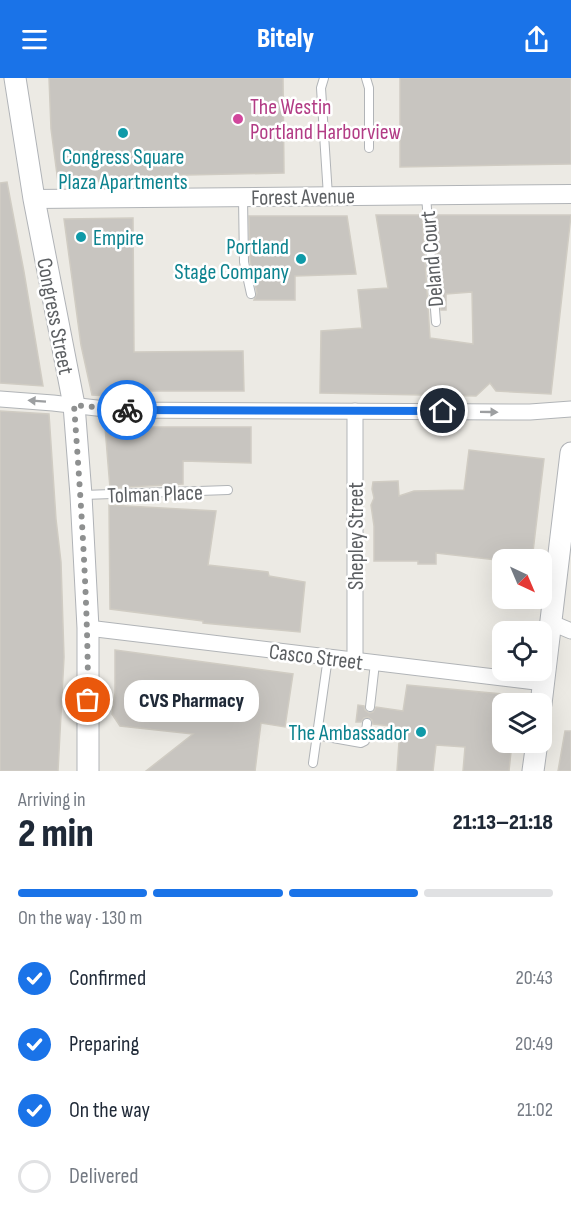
<!DOCTYPE html>
<html lang="en">
<head>
<meta charset="utf-8">
<style>
	:root { --surface:#fff; --page:#f2f2f3; --text:#1f2937; --muted:#747a83; --line:#e0e1e3; --accent:#1a73e8 }
	body { margin:0; font-family:"Sofia Sans Condensed",sans-serif; background:var(--page); color:var(--text); height:100vh; display:flex; flex-direction:column; font-size:22px; white-space:nowrap }
	* { box-sizing:border-box; margin:0 }
	p { font-size:20px; color:var(--muted) }
	.icon { flex:none; width:33px; height:33px; fill:none; stroke:currentColor; stroke-width:2; stroke-linecap:round; stroke-linejoin:round }
	.map { position:relative; height:693px; overflow:hidden }
	.details { display:flex; flex-direction:column; background:var(--surface); flex:1 }
	.details>* { flex:none }
	.needle { width:39px; rotate:136deg }
	.buttons { position:absolute; left:492px; top:471px; display:grid; gap:12px }
	.buttons a { display:grid; place-items:center; width:60px; height:60px; border-radius:12px; background:var(--surface); box-shadow:0 6px 24px #0002; font-size:30px }
	.pin { position:absolute; display:grid; place-items:center; width:51px; height:51px; color:#fff; margin:-26px; border:3px solid #fff; border-radius:50%; box-shadow:0 2px 6px #0007 }
	.courier { position:absolute; display:grid; place-items:center; width:60px; height:60px; margin:-30px; border:4px solid #1a73e8; border-radius:50%; background:#fff; color:#222; box-shadow:0 2px 8px #0007 }
	.bubble { position:absolute; height:42px; border-radius:18px; background:var(--surface); box-shadow:0 6px 24px #0002; font-size:20px; font-weight:800; line-height:42px; text-align:center }
	.overview em { font-style:normal; font-weight:800 }
	.overview div { display:flex; flex-direction:column-reverse }
	.overview { display:flex; align-items:center; justify-content:space-between; height:102px; padding:0 18px }
	h1 { font-size:39px; font-weight:800; line-height:45px }
	.bar { display:grid; grid-template-columns:repeat(4,1fr); gap:9px 6px; align-content:center; height:72px; padding:0 18px }
	.bar i { height:8px; border-radius:4px; background:var(--line) }
	.bar .current { background:var(--accent) }
	.bar p { grid-column:span 4 }
	ol { padding:0 18px; list-style:none }
	li { display:flex; align-items:center; gap:18px; height:66px }
	li p { margin-inline-start:auto }
	li .icon { padding:6px; border-radius:50%; background:var(--accent); color:#fff; stroke-width:4 }
	li:last-child { color:var(--muted) }
	li i { width:33px; height:33px; border:3px solid var(--line); border-radius:50% }
	header { display:flex; justify-content:space-between; align-items:center; height:78px; padding:0 18px; background:var(--accent); color:#fff; font-size:27px; font-weight:800 }
	.map>svg:first-child { display:block }
	.building { fill:#c8c5c0; stroke:#d0ccc3; stroke-width:1.5 }
	.lines { fill:none; stroke-linecap:round; stroke-linejoin:round }
	.service-casing { stroke:#b1b4b7; stroke-width:10 }
	.minor-casing { stroke:#b1b4b7; stroke-width:17 }
	.tertiary-casing { stroke:#b1b4b7; stroke-width:20 }
	.secondary-casing { stroke:#b0b3b7; stroke-width:23 }
	.service { stroke:#fff; stroke-width:8 }
	.minor { stroke:#fff; stroke-width:15 }
	.tertiary { stroke:#fff; stroke-width:18 }
	.secondary { stroke:#fff; stroke-width:21 }
	.oneway { fill:#9d9fa1 }
	.done { stroke:#8e9090; stroke-width:6; stroke-dasharray:0 10.8 }
	.route { stroke:#1a73e8; stroke-width:8 }
	.hotel-dot { fill:#d1479c; stroke:#fff; stroke-width:2 }
	.culture-dot { fill:#0f9aa8; stroke:#fff; stroke-width:2 }
	.labels { text-anchor:middle; stroke-width:5; stroke-linejoin:round; paint-order:stroke }
	.hotel-label { font-size:22px; fill:#b23c85; stroke:#fff; text-anchor:start }
	.culture-label { font-size:22px; fill:#0d838f; stroke:#fff; text-anchor:end }
	.street-label { font-size:22px; fill:#5c5f62; stroke:#fff }
</style>
</head>
<body>
<header><svg class="icon" aria-label="menu" viewBox="0 0 24 24"><path d="M4 6h16M4 12h16M4 18h16"/></svg>Bitely<svg class="icon" aria-label="share" viewBox="0 0 24 24"><path d="M12 15V3M7 8l5-5 5 5M5 13v7h14v-7"/></svg></header>
<div class="map">
<svg width="571" height="693" viewBox="0 0 571 693">
	<rect width="100%" height="100%" fill="#eceae4"/>
	<g class="building">
		<path d="M49 0H283L284 95 140 98V103L58 104 51 51Z"/>
		<path d="M400 0H571V86L400 89Z"/>
		<path d="M7 104 24 194 43 308 0 305V105Z"/>
		<path d="M376 137H422L430 260 473 266 472 214 446 216V232H441L434 137H571L551 316 496 313 490 305 476 318 320 315 321 253 362 250 358 212 388 210Z"/>
		<path d="M249 138H347L356 196 295 198V222H254L257 215 250 183Z"/>
		<path d="M133 140 134 274 243 273 244 313H127V319L92 317 81 267 64 141Z"/>
		<path d="M0 333 49 336 56 441 61 484 64 579 58 693H0Z"/>
		<path d="M105 349H251V385L183 383V406L110 410Z"/>
		<path d="M469 372 544 381 532 482H497L436 475V486H418V483H374V448L371 427 374 420 372 411 373 404 398 403 399 418 414 413 464 412Z"/>
		<path d="M109 427 216 433 208 487 268 494 269 498 305 504 300 554 203 545V543L110 531Z"/>
		<path d="M115 572 293 596 285 649 261 645 255 693H146L193 656 120 648 112 636 115 615Z"/>
		<path d="M407 607 502 616V664H512L509 693H463L465 669 436 667 433 693H397L400 649 373 646 372 642 368 639 364 640 361 644H356L358 627 364 628 365 632 369 635 373 634 376 629 403 633Z"/>
		<path d="M565 653H571V693H558Z"/>
	</g>
	<g class="lines">
		<g class="service-casing">
			<g id="service">
				<path d="M324 0 321 10 328 118"/>
				<path d="M366 0 369 10V70"/>
				<path d="M426 118 436 244"/>
				<path d="M243 120 244 184 251 216"/>
				<path d="M83 417 228 412"/>
				<path d="M370 629 375 585"/>
				<path d="M316 657 361 665 365 663 367 645"/>
				<path d="M313 685 328 579"/>
			</g>
		</g>
		<g class="minor-casing">
			<g id="minor">
				<path d="M0 321 53 325 114 332 530 334 571 331"/>
				<path d="M552 545 571 553"/>
				<path d="M88 550 544 605"/>
				<path d="M355 582V333"/>
			</g>
		</g>
		<g class="tertiary-casing">
			<path id="tertiary" d="M34 121 571 116"/>
		</g>
		<g class="secondary-casing">
			<g id="secondary">
				<path d="M15 0 34 121 74 327 81 417 88 550V693"/>
				<path d="M541 626 571 375"/>
				<path d="M533 693 537 664"/>
			</g>
		</g>
		<use href="#service" class="service"/>
		<use href="#minor" class="minor"/>
		<use href="#tertiary" class="tertiary"/>
		<use href="#secondary" class="secondary"/>
	</g>
	<defs><path id="oneway-solid" d="M-6-.8H1V-3.2L6.5 0L1 3.2V.8H-6Z" transform="scale(1.5)"/></defs>
	<g class="oneway">
		<use href="#oneway-solid" transform="translate(37 323) rotate(-176)"/>
		<use href="#oneway-solid" transform="translate(489 334) rotate(1)"/>
	</g>
	<g class="lines">
		<path class="done" d="M88 622C88 523 81 425 74 327L127 332"/>
		<path class="route" d="M127 332 443 333"/>
	</g>
	<circle class="hotel-dot" cx="238" cy="41" r="6"/>
	<g class="culture-dot">
		<circle cx="123" cy="55" r="6"/>
		<circle cx="81" cy="159" r="6"/>
		<circle cx="301" cy="181" r="6"/>
		<circle cx="421" cy="654" r="6"/>
	</g>
	<g class="labels">
		<g class="hotel-label">
			<text x="250" y="36">The Westin<tspan x="250" dy="25">Portland Harborview</tspan></text>
		</g>
		<g class="culture-label">
			<text x="123" y="86" text-anchor="middle">Congress Square<tspan x="123" dy="25">Plaza Apartments</tspan></text>
			<text x="93" y="167" text-anchor="start">Empire</text>
			<text x="289" y="176">Portland<tspan x="289" dy="25">Stage Company</tspan></text>
			<text x="409" y="662">The Ambassador</text>
		</g>
		<g class="street-label">
			<text transform="translate(303 118) rotate(-1)" y="8">Forest Avenue</text>
			<text transform="translate(431 181) rotate(-95)" y="8">Deland Court</text>
			<text transform="translate(56 238) rotate(79)" y="8">Congress Street</text>
			<text transform="translate(155 415) rotate(-2)" y="8">Tolman Place</text>
			<text transform="translate(355 458) rotate(-90)" y="8">Shepley Street</text>
			<text transform="translate(316 578) rotate(7)" y="8">Casco Street</text>
		</g>
	</g>
</svg>
<div class="buttons">
<a><svg class="needle" viewBox="-14 -14 28 28"><path d="M0-13l5 13h-10z" fill="#e53935"/><path d="M0 13l5-13h-10z" fill="#747a83"/></svg></a>
<a><svg class="icon" aria-label="locate" viewBox="0 0 24 24"><circle cx="12" cy="12" r="6"/><path d="M12 2v4M12 18v4M2 12h4M18 12h4"/></svg></a>
<a><svg class="icon" aria-label="layers" viewBox="0 0 24 24"><path d="M12 4l9 5-9 5-9-5zM3 14l9 5 9-5"/></svg></a>
</div>
<div class="pin" style="left:88px;top:622px;background:#ea580c"><svg class="icon" aria-label="bag" viewBox="0 0 24 24"><path d="M5 8h14l-1 12H6zM9 8a3 3 0 0 1 6 0"/></svg></div>
<div class="pin" style="left:443px;top:333px;background:#1f2937"><svg class="icon" aria-label="home" viewBox="0 0 24 24"><path d="M3 11l9-7 9 7M6 9v11h12V9"/></svg></div>
<div class="courier" style="left:127px;top:332px"><svg class="icon" aria-label="bike" viewBox="0 0 24 24"><circle cx="6" cy="16" r="4"/><circle cx="18" cy="16" r="4"/><path d="M6 16l4-8h5l3 8M10 8l3 8H6M13 5h3"/></svg></div>
<div class="bubble" style="left:124px;top:602px;width:135px">CVS Pharmacy</div>
</div>
<section class="details">
<div class="overview"><div><h1>2 min</h1><p>Arriving in</p></div><em>21:13–21:18</em></div>
<div class="bar"><i class="current"></i><i class="current"></i><i class="current"></i><i></i><p>On the way · 130 m</p></div>
<ol>
<li><svg class="icon" aria-label="check" viewBox="0 0 24 24"><path d="M5 12l5 5 9-10"/></svg>Confirmed<p>20:43</p></li>
<li><svg class="icon" aria-label="check" viewBox="0 0 24 24"><path d="M5 12l5 5 9-10"/></svg>Preparing<p>20:49</p></li>
<li><svg class="icon" aria-label="check" viewBox="0 0 24 24"><path d="M5 12l5 5 9-10"/></svg>On the way<p>21:02</p></li>
<li><i></i>Delivered</li>
</ol>
</section>
</body>
</html>
